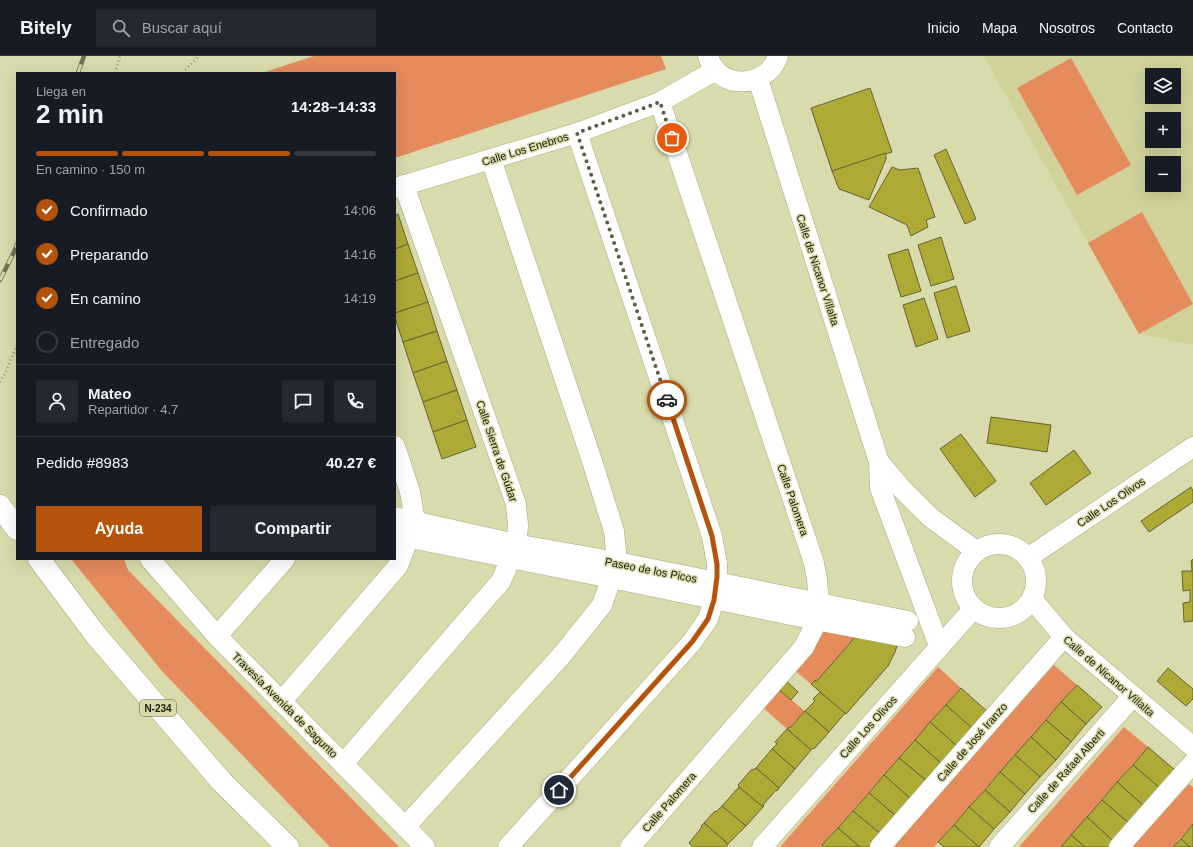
<!DOCTYPE html>
<html lang="es">
<head>
<meta charset="utf-8">
<style>
	:root { --surface:#171b24; --page:#242831; --text:#f1f3f6; --muted:#9ea1a6; --line:#363941; --accent:#b45309 }
	body { margin:0; font-family:Helvetica,sans-serif; background:var(--page); color:var(--text); height:100vh; display:flex; flex-direction:column; font-size:15px; white-space:nowrap }
	* { box-sizing:border-box; margin:0 }
	p { font-size:13px; color:var(--muted) }
	.icon { flex:none; width:22px; height:22px; fill:none; stroke:currentColor; stroke-width:2; stroke-linecap:round; stroke-linejoin:round }
	.map { position:relative; flex:1; overflow:hidden }
	.side { position:absolute; left:16px; top:16px; width:380px; height:488px; display:flex; flex-direction:column; background:var(--surface); border-radius:0px; box-shadow:0 4px 16px #0002 }
	.side>* { flex:none }
	.tools { position:absolute; left:1145px; top:12px; display:grid; gap:8px }
	.tools a { display:grid; place-items:center; width:36px; height:36px; border-radius:0px; background:var(--surface); box-shadow:0 4px 16px #0002; font-size:20px }
	.pin { position:absolute; display:grid; place-items:center; width:34px; height:34px; color:#fff; margin:-17px; border:2px solid #fff; border-radius:50%; box-shadow:0 1px 4px #0007 }
	.courier { position:absolute; display:grid; place-items:center; width:40px; height:40px; margin:-20px; border:3px solid #b45309; border-radius:50%; background:#fff; color:#222; box-shadow:0 1px 5px #0007 }
	.summary em { font-style:normal; font-weight:600 }
	.summary div { display:flex; flex-direction:column-reverse }
	.summary { display:flex; align-items:center; justify-content:space-between; height:68px; padding:0 20px }
	h1 { font-size:26px; font-weight:600; line-height:30px }
	.bar { display:grid; grid-template-columns:repeat(4,1fr); gap:6px 4px; align-content:center; height:48px; padding:0 20px }
	.bar i { height:5px; border-radius:3px; background:var(--line) }
	.bar .active { background:var(--accent) }
	.bar p { grid-column:span 4 }
	.line { display:flex; align-items:center; gap:10px; padding:0 20px; border-top:1px solid var(--line) }
	.line div { flex:1 }
	.round { display:grid; place-items:center; flex:none; width:42px; height:42px; border-radius:0px; background:var(--page) }
	ol { padding:0 20px; list-style:none }
	li { display:flex; align-items:center; gap:12px; height:44px }
	li p { margin-inline-start:auto }
	li .icon { padding:4px; border-radius:50%; background:var(--accent); color:#fff; stroke-width:4 }
	li:last-child { color:var(--muted) }
	li i { width:22px; height:22px; border:2px solid var(--line); border-radius:50% }
	.primary-button { display:flex; gap:8px; margin-top:auto; padding:8px 20px }
	.primary-button a { flex:1; height:46px; border-radius:0px; background:var(--accent); color:#fff; font-size:16px; font-weight:600; line-height:46px; text-align:center }
	.primary-button a+a { background:var(--page); color:var(--text) }
	header { display:flex; align-items:center; gap:24px; box-sizing:border-box; height:56px; padding:0 20px; background:var(--surface); border-bottom:1px solid var(--line) }
	header strong { font-size:19px }
	nav { display:flex; gap:22px; margin-inline-start:auto; font-size:14px }
	.search { width:280px; height:36px; background:var(--page); display:flex; align-items:center; gap:10px; box-sizing:border-box; padding:0 14px; border-radius:0px; color:var(--muted); font-size:15px }
	.map>svg:first-child { display:block }
	.built { fill:#d1d19a; fill-rule:evenodd }
	.green { fill:#e58b5c }
	.building { fill:#adaa36; stroke:#636338 }
	.lines { fill:none; stroke-linecap:round; stroke-linejoin:round }
	.minor-casing { stroke:#a7a77a; stroke-width:21 }
	.highway-casing { stroke:#a7a77a; stroke-width:23 }
	.path { stroke:#92926e; stroke-width:2.5; stroke-dasharray:1 3; stroke-linecap:butt }
	.minor { stroke:#fff; stroke-width:20 }
	.highway { stroke:#fff; stroke-width:22 }
	.rail-casing { stroke:#737354; stroke-width:4.5 }
	.rail { stroke:#dadbac; stroke-width:3; stroke-dasharray:9; stroke-linecap:butt }
	.done { stroke:#5d5e41; stroke-width:4; stroke-dasharray:0 7.2 }
	.route { stroke:#b45309; stroke-width:5 }
	.labels { text-anchor:middle; stroke-width:3; stroke-linejoin:round; paint-order:stroke }
	.shield { fill:#dadbac; stroke:#545439; stroke-width:1 }
	.shield-label { font-size:10px; font-weight:bold; fill:#1a1a08 }
	.street-label { font-size:11px; fill:#1a1a08; stroke:#dadbac }
</style>
</head>
<body>
<header>
<strong>Bitely</strong>
<div class="search"><svg class="icon" aria-label="search" viewBox="0 0 24 24"><circle cx="10" cy="10" r="6"/><path d="M15 15l6 6"/></svg>Buscar aquí</div>
<nav><a>Inicio</a><a>Mapa</a><a>Nosotros</a><a>Contacto</a></nav>
</header>
<div class="map">
<svg width="1193" height="791" viewBox="0 0 1193 791">
	<rect width="100%" height="100%" fill="#dadbac"/>
	<path class="built" d="M984 0H1193V289L1139 278ZM1152 19H1174V41H1152ZM1152 63H1174V85H1152ZM1152 107H1174V129H1152Z"/>
	<g class="green">
		<path d="M314 0H661L666 13 395 102V17H262Z"/>
		<path d="M1071 2 1131 109 1077 139 1017 32Z"/>
		<path d="M1142 156 1193 248 1139 278 1088 187Z"/>
		<path d="M71 503H124L128 514 399 791H330L161 614Z"/>
		<path d="M823 571 857 579 816 626 814 624 811 628 792 612Z"/>
		<path d="M1054 609 1077 629 934 791H890Z"/>
		<path d="M938 611 961 632 821 791H780Z"/>
		<path d="M776 631 805 655 790 672 789 671 787 673 760 649Z"/>
		<path d="M1124 671 1148 691 1061 791H1019Z"/>
		<path d="M1189 728 1193 731V768L1173 791H1132Z"/>
	</g>
	<g class="building">
		<path d="M870 32 892 96 832 115 811 52Z"/>
		<path d="M946 93 976 163 965 168 934 99Z"/>
		<path d="M886 97V103L869 144 839 133 832 115Z"/>
		<path d="M892 111 900 114 918 112 935 161 926 164 928 171 911 180 907 169 869 151Z"/>
		<path d="M398 158 408 188 395 193V160Z"/>
		<path d="M941 181 954 223 931 230 918 189Z"/>
		<path d="M408 188 418 217 395 225V193Z"/>
		<path d="M908 193 921 235 901 241 888 199Z"/>
		<path d="M418 217 428 246 395 257V225Z"/>
		<path d="M956 230 970 275 947 282 934 237Z"/>
		<path d="M924 242 938 283 916 291 903 249Z"/>
		<path d="M428 246 437 275 403 286 395 262V257Z"/>
		<path d="M437 275 447 305 413 317 403 286Z"/>
		<path d="M447 305 457 334 423 346 413 317Z"/>
		<path d="M457 334 467 364 433 376 423 346Z"/>
		<path d="M991 361 1051 369 1047 396 987 387Z"/>
		<path d="M467 364 476 391 442 403 433 376Z"/>
		<path d="M961 378 996 425 975 441 940 393Z"/>
		<path d="M1074 394 1091 417 1046 449 1030 427Z"/>
		<path d="M1191 431 1193 435V446L1149 476 1141 465Z"/>
		<path d="M1193 503V565L1184 566 1183 547 1190 546V534L1183 535 1182 515H1192L1191 505Z"/>
		<path d="M857 579 898 587 895 596 888 610 846 658 811 628 815 624 816 626Z"/>
		<path d="M1168 612 1193 633V643L1186 650 1157 625Z"/>
		<path d="M783 622 798 636 791 644 776 631Z"/>
		<path d="M1077 629 1102 651 1086 668 1061 646Z"/>
		<path d="M961 632 989 657 974 674 946 649Z"/>
		<path d="M820 636 845 657 829 676 805 655 815 645 813 643Z"/>
		<path d="M1061 646 1086 668 1071 686 1046 664Z"/>
		<path d="M946 649 974 674 958 691 930 666Z"/>
		<path d="M805 655 829 676 814 693 813 692 811 694 787 673 789 671 790 672Z"/>
		<path d="M1046 664 1071 686 1056 704 1031 681Z"/>
		<path d="M930 666 958 691 943 709 915 684Z"/>
		<path d="M787 673 811 694 795 713 772 693 777 688 775 686Z"/>
		<path d="M1031 681 1056 704 1040 721 1015 699Z"/>
		<path d="M915 684 943 709 928 726 899 702Z"/>
		<path d="M1148 691 1176 715 1161 733 1133 709Z"/>
		<path d="M772 693 795 713 779 732 756 712Z"/>
		<path d="M1015 699 1040 721 1025 738 1000 716Z"/>
		<path d="M899 702 928 726 912 744 884 719Z"/>
		<path d="M1133 709 1161 733 1145 751 1117 726Z"/>
		<path d="M756 712 779 732 777 735 776 734 763 749 764 750 763 751 739 731V730L738 729 752 713 753 714Z"/>
		<path d="M1000 716 1025 738 1010 756 985 734Z"/>
		<path d="M884 719 912 744 897 761 869 737Z"/>
		<path d="M1117 726 1145 751 1130 768 1102 744Z"/>
		<path d="M739 731 763 751 746 770 722 750Z"/>
		<path d="M985 734 1010 756 994 773 969 751Z"/>
		<path d="M869 737 897 761 882 779 853 755Z"/>
		<path d="M1102 744 1130 768 1114 786 1087 761Z"/>
		<path d="M722 750 746 770 728 788 704 767 715 755 716 756Z"/>
		<path d="M969 751 994 773 979 791 954 769Z"/>
		<path d="M853 755 882 779 871 791H860L838 772Z"/>
		<path d="M1087 761 1114 786 1110 791H1085L1071 779Z"/>
		<path d="M704 767 728 788 726 791H693L689 787 702 771 701 770Z"/>
		<path d="M1193 768V791H1190L1181 783Z"/>
		<path d="M954 769 979 791H944L938 786Z"/>
		<path d="M838 772 860 791H824L822 789Z"/>
		<path d="M1071 779 1085 791H1061Z"/>
		<path d="M1181 783 1190 791H1173Z"/>
	</g>
	<g class="lines">
		<g class="minor-casing">
			<g id="minor">
				<path d="M708 0C718 35 767 33 778 0"/>
				<path d="M758 23 879 406 880 432 939 590"/>
				<path d="M395 132 577 77 660 46 716 14"/>
				<path d="M879 406 902 433 930 461 976 495"/>
				<path d="M395 461 515 488 617 506 908 565"/>
				<path d="M395 479 611 522 816 564 905 581"/>
				<circle cx="999" cy="525" r="37"/>
				<path d="M1029 501 1193 391"/>
				<path d="M150 503 217 580 425 791"/>
				<path d="M1032 543 1064 581 1193 691"/>
				<path d="M217 580 285 503"/>
				<path d="M281 646 398 510 415 465 410 436 395 390"/>
				<path d="M343 708 501 525C509 507 517 490 518 470 518 463 516 455 516 448L404 129"/>
				<path d="M405 771 562 599 602 549 617 506 614 475 592 405 491 103"/>
				<path d="M508 791 692 586 708 563 714 544 717 521V508L712 480 577 77"/>
				<path d="M630 791 804 591C807 584 812 576 815 569 821 551 818 524 814 507L660 46"/>
				<path d="M762 791 974 552"/>
				<path d="M880 791 1064 581"/>
				<path d="M999 791 1133 640"/>
				<path d="M1119 791 1193 707"/>
			</g>
		</g>
		<g class="highway-casing">
			<g id="highway">
				<path d="M0 450 17 473"/>
				<path d="M39 503 95 578 222 726 288 791"/>
			</g>
		</g>
		<g class="path">
			<path d="M115 17 120 0"/>
			<path d="M183 17 186 13 199 0"/>
			<path d="M0 326 5 318 17 289"/>
		</g>
		<use href="#minor" class="minor"/>
		<use href="#highway" class="highway"/>
		<g class="rail-casing">
			<g id="rail">
				<path d="M78 17 84 0"/>
				<path d="M0 224 14 196 17 188"/>
			</g>
		</g>
		<use href="#rail" class="rail"/>
	</g>
	<g class="lines">
		<path class="done" d="M667 344 577 77 660 46 672 82"/>
		<path class="route" d="M559 734 692 586 708 563 714 544 717 521V508L712 480 667 344"/>
	</g>
	<g class="labels">
		<rect class="shield" x="140" y="644" width="36" height="16" rx="3"/>
		<g class="shield-label">
			<text x="158" y="656">N-234</text>
		</g>
		<g class="street-label">
			<text transform="translate(525 93) rotate(-17)" y="4">Calle Los Enebros</text>
			<text transform="translate(818 214) rotate(72)" y="4">Calle de Nicanor Villalta</text>
			<text transform="translate(497 395) rotate(71)" y="4">Calle Sierra de Gúdar</text>
			<text transform="translate(793 444) rotate(71)" y="4">Calle Palomera</text>
			<text transform="translate(1111 446) rotate(-34)" y="4">Calle Los Olivos</text>
			<text transform="translate(651 514) rotate(11)" y="4">Paseo de los Picos</text>
			<text transform="translate(1109 620) rotate(41)" y="4">Calle de Nicanor Villalta</text>
			<text transform="translate(285 649) rotate(45)" y="4">Travesía Avenida de Sagunto</text>
			<text transform="translate(868 671) rotate(-48)" y="4">Calle Los Olivos</text>
			<text transform="translate(972 686) rotate(-49)" y="4">Calle de José Iranzo</text>
			<text transform="translate(1066 715) rotate(-48)" y="4">Calle de Rafael Alberti</text>
			<text transform="translate(669 746) rotate(-49)" y="4">Calle Palomera</text>
		</g>
	</g>
</svg>
<div class="tools">
<a><svg class="icon" aria-label="layers" viewBox="0 0 24 24"><path d="M12 4l9 5-9 5-9-5zM3 14l9 5 9-5"/></svg></a>
<a>+</a>
<a>−</a>
</div>
<div class="pin" style="left:672px;top:82px;background:#ea580c"><svg class="icon" aria-label="bag" viewBox="0 0 24 24"><path d="M5 8h14l-1 12H6zM9 8a3 3 0 0 1 6 0"/></svg></div>
<div class="pin" style="left:559px;top:734px;background:#1f2937"><svg class="icon" aria-label="home" viewBox="0 0 24 24"><path d="M3 11l9-7 9 7M6 9v11h12V9"/></svg></div>
<div class="courier" style="left:667px;top:344px"><svg class="icon" aria-label="car" viewBox="0 0 24 24"><path d="M5 17H2v-5l4-1 3-4h7l3 4 3 1v5h-3M9 17h6M6 11h13"/><circle cx="7" cy="17" r="2"/><circle cx="17" cy="17" r="2"/></svg></div>
<section class="side">
<div class="summary"><div><h1>2 min</h1><p>Llega en</p></div><em>14:28–14:33</em></div>
<div class="bar"><i class="active"></i><i class="active"></i><i class="active"></i><i></i><p>En camino · 150 m</p></div>
<ol>
<li><svg class="icon" aria-label="check" viewBox="0 0 24 24"><path d="M5 12l5 5 9-10"/></svg>Confirmado<p>14:06</p></li>
<li><svg class="icon" aria-label="check" viewBox="0 0 24 24"><path d="M5 12l5 5 9-10"/></svg>Preparando<p>14:16</p></li>
<li><svg class="icon" aria-label="check" viewBox="0 0 24 24"><path d="M5 12l5 5 9-10"/></svg>En camino<p>14:19</p></li>
<li><i></i>Entregado</li>
</ol>
<div class="line" style="height:72px"><a class="round"><svg class="icon" aria-label="person" viewBox="0 0 24 24"><circle cx="12" cy="8" r="4"/><path d="M4 21q1-7 8-7t8 7"/></svg></a><div><b>Mateo</b><p>Repartidor · 4.7</p></div><a class="round"><svg class="icon" aria-label="chat" viewBox="0 0 24 24"><path d="M4 5h16v11H9l-5 4z"/></svg></a><a class="round"><svg class="icon" aria-label="phone" viewBox="0 0 24 24"><path d="M5 4h4l2 5-3 2q2 4 5 5l2-3 5 2v4C11 20 4 13 5 4z"/></svg></a></div>
<div class="line" style="height:52px"><div>Pedido #8983</div><b>40.27 €</b></div>
<div class="primary-button"><a>Ayuda</a><a>Compartir</a></div>
</section>
</div>
</body>
</html>
